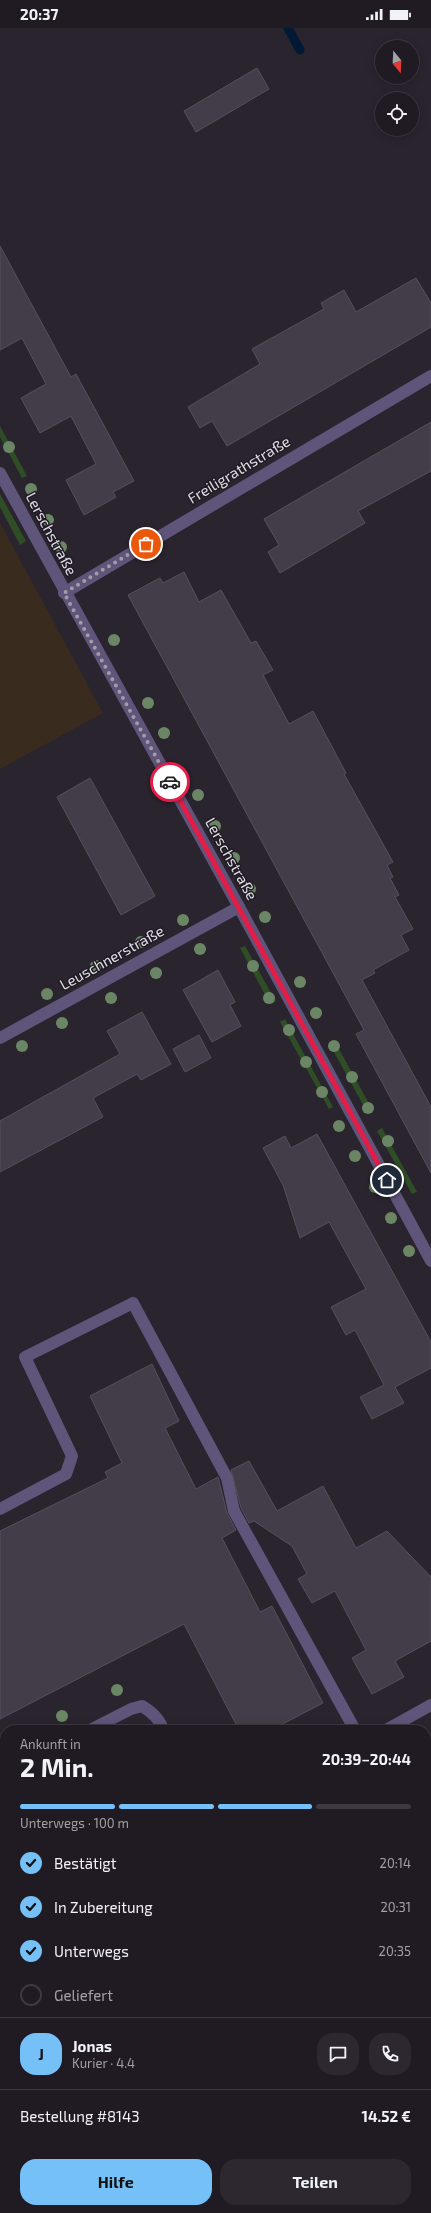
<!DOCTYPE html>
<html lang="de">
<head>
<meta charset="utf-8">
<style>
	:root { --surface:#201b23; --page:#2d2830; --text:#f1f3f6; --muted:#a2a1a6; --line:#3d3941; --accent:#75c0f6 }
	body { margin:0; font-family:"Exo 2",sans-serif; background:var(--page); color:var(--text); height:100vh; display:flex; flex-direction:column; font-size:15px; white-space:nowrap }
	* { box-sizing:border-box; margin:0 }
	p { font-size:13px; color:var(--muted) }
	.icon { flex:none; width:22px; height:22px; fill:none; stroke:currentColor; stroke-width:2; stroke-linecap:round; stroke-linejoin:round }
	.map { position:relative; flex:1; overflow:hidden }
	.details { position:absolute; left:0px; top:1697px; width:431px; height:488px; display:flex; flex-direction:column; background:var(--surface); border-radius:16px 16px 0 0; box-shadow:0 2px 10px #0003,0 0 0 1px var(--line) }
	.details>* { flex:none }
	.needle { width:26px; rotate:162deg }
	.buttons { position:absolute; left:375px; top:12px; display:grid; gap:8px }
	.buttons a { display:grid; place-items:center; width:44px; height:44px; border-radius:50%; background:var(--surface); box-shadow:0 2px 10px #0003,0 0 0 1px var(--line); font-size:20px }
	.pin { position:absolute; display:grid; place-items:center; width:34px; height:34px; color:#fff; margin:-17px; border:2px solid #fff; border-radius:50%; box-shadow:0 1px 4px #0007 }
	.courier { position:absolute; display:grid; place-items:center; width:40px; height:40px; margin:-20px; border:3px solid #e11d48; border-radius:50%; background:#fff; color:#222; box-shadow:0 1px 5px #0007 }
	.summary em { font-style:normal; font-weight:700 }
	.summary div { display:flex; flex-direction:column-reverse }
	.summary { display:flex; align-items:center; justify-content:space-between; height:68px; padding:0 20px }
	h1 { font-size:26px; font-weight:700; line-height:30px }
	.bar { display:grid; grid-template-columns:repeat(4,1fr); gap:6px 4px; align-content:center; height:48px; padding:0 20px }
	.bar i { height:5px; border-radius:3px; background:var(--line) }
	.bar .selected { background:var(--accent) }
	.bar p { grid-column:span 4 }
	.line { display:flex; align-items:center; gap:10px; padding:0 20px; border-top:1px solid var(--line) }
	.line div { flex:1 }
	.round { display:grid; place-items:center; flex:none; width:42px; height:42px; border-radius:16px; background:var(--page) }
	ol { padding:0 20px; list-style:none }
	li { display:flex; align-items:center; gap:12px; height:44px }
	li p { margin-inline-start:auto }
	li .icon { padding:4px; border-radius:50%; background:var(--accent); color:#111; stroke-width:4 }
	li:last-child { color:var(--muted) }
	li i { width:22px; height:22px; border:2px solid var(--line); border-radius:50% }
	.primary-button { display:flex; gap:8px; margin-top:auto; padding:8px 20px }
	.primary-button a { flex:1; height:46px; border-radius:16px; background:var(--accent); color:#111; font-size:16px; font-weight:700; line-height:46px; text-align:center }
	.primary-button a+a { background:var(--page); color:var(--text) }
	.status { display:flex; justify-content:space-between; align-items:center; height:28px; padding:0 20px; background:var(--surface); direction:ltr }
	.status svg { height:11px; fill:currentColor }
	.map>svg:first-child { display:block }
	.education { fill:#3a2b1f }
	.green { fill:#2f4e26 }
	.lines { fill:none; stroke-linecap:round; stroke-linejoin:round }
	.stream { stroke:#011934; stroke-width:9 }
	.building { fill:#433d49; stroke:#57505c }
	.minor { stroke:#5f547a; stroke-width:12 }
	.tree { fill:#6b8665 }
	.done { stroke:#a19ca5; stroke-width:4; stroke-dasharray:0 7.2 }
	.route { stroke:#e11d48; stroke-width:5 }
	.labels { text-anchor:middle; stroke-width:3; stroke-linejoin:round; paint-order:stroke }
	.street-label { font-size:15px; fill:#e1dde4; stroke:#201b25 }
</style>
</head>
<body>
<div class="status"><b>20:37</b><svg viewBox="0 0 49 12"><path d="M0 12V9h3v3zM5 12V6h3v6zM10 12V3h3v9zM15 12V0h3v12zM26 1h20v11H26zM47 4h2v5h-2z"/></svg></div>
<div class="map">
<svg width="431" height="2185" viewBox="0 0 431 2185">
	<rect width="100%" height="100%" fill="#2a242f"/>
	<path class="education" d="M0 495 103 685 0 741Z"/>
	<g class="green">
		<path d="M0 398 27 448 22 450 0 409Z"/>
		<path d="M0 466 26 513 20 517 0 479Z"/>
		<path d="M245 918 276 974 270 976 240 920Z"/>
		<path d="M285 991 333 1079 329 1081 280 994Z"/>
		<path d="M334 1012 372 1081 367 1084 329 1015Z"/>
		<path d="M382 1100 417 1164 412 1166 377 1103Z"/>
	</g>
	<g class="lines">
		<path class="stream" d="M288 0 300 22"/>
	</g>
	<g class="building">
		<path d="M257 40 269 61 196 104 184 83Z"/>
		<path d="M0 218 71 349 76 346 134 453 113 464 116 469 84 487 66 452 96 436 71 388 40 405 21 370 46 356 22 310 0 322Z"/>
		<path d="M416 250 431 275V299L227 418 212 393 200 400 188 379 260 336 252 321 324 281 321 275 344 262 356 284Z"/>
		<path d="M431 394V443L358 483 365 495 280 545 268 524 279 517 264 491Z"/>
		<path d="M184 544 199 574 221 562 251 615 256 613 273 642 263 647 289 696 313 683 346 745 344 746 393 834 387 837 393 849 390 850 399 867 395 869 413 901 401 907 409 922 373 942 375 945 362 952 431 1079V1145L356 1006 364 1002 128 567 160 550 163 555Z"/>
		<path d="M90 750 155 868 121 887 57 769Z"/>
		<path d="M218 942 235 974 230 977 241 998 212 1014 183 962Z"/>
		<path d="M142 984 171 1036 141 1052 137 1046 93 1070 103 1089 0 1144V1093L120 1026 107 1003Z"/>
		<path d="M199 1007 211 1030 185 1044 173 1021Z"/>
		<path d="M317 1106 431 1314V1340L395 1359 404 1375 372 1391 360 1369 384 1357 355 1302 346 1307 331 1279 366 1261 329 1194 300 1210 283 1157 263 1120 285 1108 291 1120Z"/>
		<path d="M152 1336 179 1393 165 1400 196 1461 218 1449 227 1485 236 1502 222 1510 260 1584 272 1578 323 1675 271 1702H239L184 1596 0 1691V1503L108 1450 105 1444 122 1435 90 1368Z"/>
		<path d="M249 1433 277 1483 323 1458 356 1520 387 1503 431 1549V1613L395 1633 404 1649 372 1666 352 1630 366 1622 335 1563 312 1575 298 1551 307 1546 292 1518 254 1493 249 1495 241 1480 231 1442Z"/>
	</g>
	<g class="lines">
		<g class="minor">
			<path d="M0 445 239 879 431 1233"/>
			<path d="M64 565 431 348"/>
			<path d="M0 1010 239 879"/>
			<path d="M0 1481 66 1446 72 1428 25 1329 133 1275 227 1450 234 1483 355 1702"/>
			<path d="M90 1702 131 1681 142 1678C152 1684 160 1691 163 1702"/>
			<path d="M386 1702 431 1677"/>
			<path d="M0 1748 5 1746"/>
			<path d="M0 1806 5 1803"/>
			<path d="M0 1873 5 1871"/>
			<path d="M426 2061 431 2073"/>
			<path d="M426 2154 431 2153"/>
			<path d="M356 2185 366 2180"/>
		</g>
	</g>
	<g class="tree">
		<circle cx="9" cy="419" r="6"/>
		<circle cx="31" cy="461" r="6"/>
		<circle cx="48" cy="492" r="6"/>
		<circle cx="61" cy="519" r="6"/>
		<circle cx="114" cy="612" r="6"/>
		<circle cx="148" cy="675" r="6"/>
		<circle cx="164" cy="705" r="6"/>
		<circle cx="198" cy="767" r="6"/>
		<circle cx="215" cy="798" r="6"/>
		<circle cx="234" cy="830" r="6"/>
		<circle cx="250" cy="861" r="6"/>
		<circle cx="265" cy="889" r="6"/>
		<circle cx="183" cy="892" r="6"/>
		<circle cx="141" cy="914" r="6"/>
		<circle cx="200" cy="921" r="6"/>
		<circle cx="96" cy="938" r="6"/>
		<circle cx="253" cy="938" r="6"/>
		<circle cx="156" cy="945" r="6"/>
		<circle cx="300" cy="954" r="6"/>
		<circle cx="47" cy="966" r="6"/>
		<circle cx="111" cy="970" r="6"/>
		<circle cx="269" cy="970" r="6"/>
		<circle cx="316" cy="985" r="6"/>
		<circle cx="62" cy="995" r="6"/>
		<circle cx="289" cy="1002" r="6"/>
		<circle cx="22" cy="1018" r="6"/>
		<circle cx="334" cy="1018" r="6"/>
		<circle cx="306" cy="1034" r="6"/>
		<circle cx="352" cy="1049" r="6"/>
		<circle cx="322" cy="1064" r="6"/>
		<circle cx="368" cy="1080" r="6"/>
		<circle cx="339" cy="1098" r="6"/>
		<circle cx="388" cy="1113" r="6"/>
		<circle cx="355" cy="1128" r="6"/>
		<circle cx="375" cy="1159" r="6"/>
		<circle cx="391" cy="1190" r="6"/>
		<circle cx="409" cy="1223" r="6"/>
		<circle cx="117" cy="1662" r="6"/>
		<circle cx="62" cy="1688" r="6"/>
	</g>
	<g class="lines">
		<path class="done" d="M146 516 64 565 170 754"/>
		<path class="route" d="M170 754 387 1152"/>
	</g>
	<g class="labels">
		<g class="street-label">
			<text transform="translate(239 442) rotate(-31)" y="5">Freiligrathstraße</text>
			<text transform="translate(51 506) rotate(62)" y="5">Lerschstraße</text>
			<text transform="translate(231 831) rotate(61)" y="5">Lerschstraße</text>
			<text transform="translate(112 930) rotate(-29)" y="5">Leuschnerstraße</text>
		</g>
	</g>
</svg>
<div class="buttons">
<a><svg class="needle" viewBox="-14 -14 28 28"><path d="M0-13l5 13h-10z" fill="#e53935"/><path d="M0 13l5-13h-10z" fill="#a2a1a6"/></svg></a>
<a><svg class="icon" aria-label="locate" viewBox="0 0 24 24"><circle cx="12" cy="12" r="6"/><path d="M12 2v4M12 18v4M2 12h4M18 12h4"/></svg></a>
</div>
<div class="pin" style="left:146px;top:516px;background:#ea580c"><svg class="icon" aria-label="bag" viewBox="0 0 24 24"><path d="M5 8h14l-1 12H6zM9 8a3 3 0 0 1 6 0"/></svg></div>
<div class="pin" style="left:387px;top:1152px;background:#1f2937"><svg class="icon" aria-label="home" viewBox="0 0 24 24"><path d="M3 11l9-7 9 7M6 9v11h12V9"/></svg></div>
<div class="courier" style="left:170px;top:754px"><svg class="icon" aria-label="car" viewBox="0 0 24 24"><path d="M5 17H2v-5l4-1 3-4h7l3 4 3 1v5h-3M9 17h6M6 11h13"/><circle cx="7" cy="17" r="2"/><circle cx="17" cy="17" r="2"/></svg></div>
<section class="details">
<div class="summary"><div><h1>2 Min.</h1><p>Ankunft in</p></div><em>20:39–20:44</em></div>
<div class="bar"><i class="selected"></i><i class="selected"></i><i class="selected"></i><i></i><p>Unterwegs · 100 m</p></div>
<ol>
<li><svg class="icon" aria-label="check" viewBox="0 0 24 24"><path d="M5 12l5 5 9-10"/></svg>Bestätigt<p>20:14</p></li>
<li><svg class="icon" aria-label="check" viewBox="0 0 24 24"><path d="M5 12l5 5 9-10"/></svg>In Zubereitung<p>20:31</p></li>
<li><svg class="icon" aria-label="check" viewBox="0 0 24 24"><path d="M5 12l5 5 9-10"/></svg>Unterwegs<p>20:35</p></li>
<li><i></i>Geliefert</li>
</ol>
<div class="line" style="height:72px"><b class="round" style="background:var(--accent);color:#111">J</b><div><b>Jonas</b><p>Kurier · 4.4</p></div><a class="round"><svg class="icon" aria-label="chat" viewBox="0 0 24 24"><path d="M4 5h16v11H9l-5 4z"/></svg></a><a class="round"><svg class="icon" aria-label="phone" viewBox="0 0 24 24"><path d="M5 4h4l2 5-3 2q2 4 5 5l2-3 5 2v4C11 20 4 13 5 4z"/></svg></a></div>
<div class="line" style="height:52px"><div>Bestellung #8143</div><b>14.52 €</b></div>
<div class="primary-button"><a>Hilfe</a><a>Teilen</a></div>
</section>
</div>
</body>
</html>
